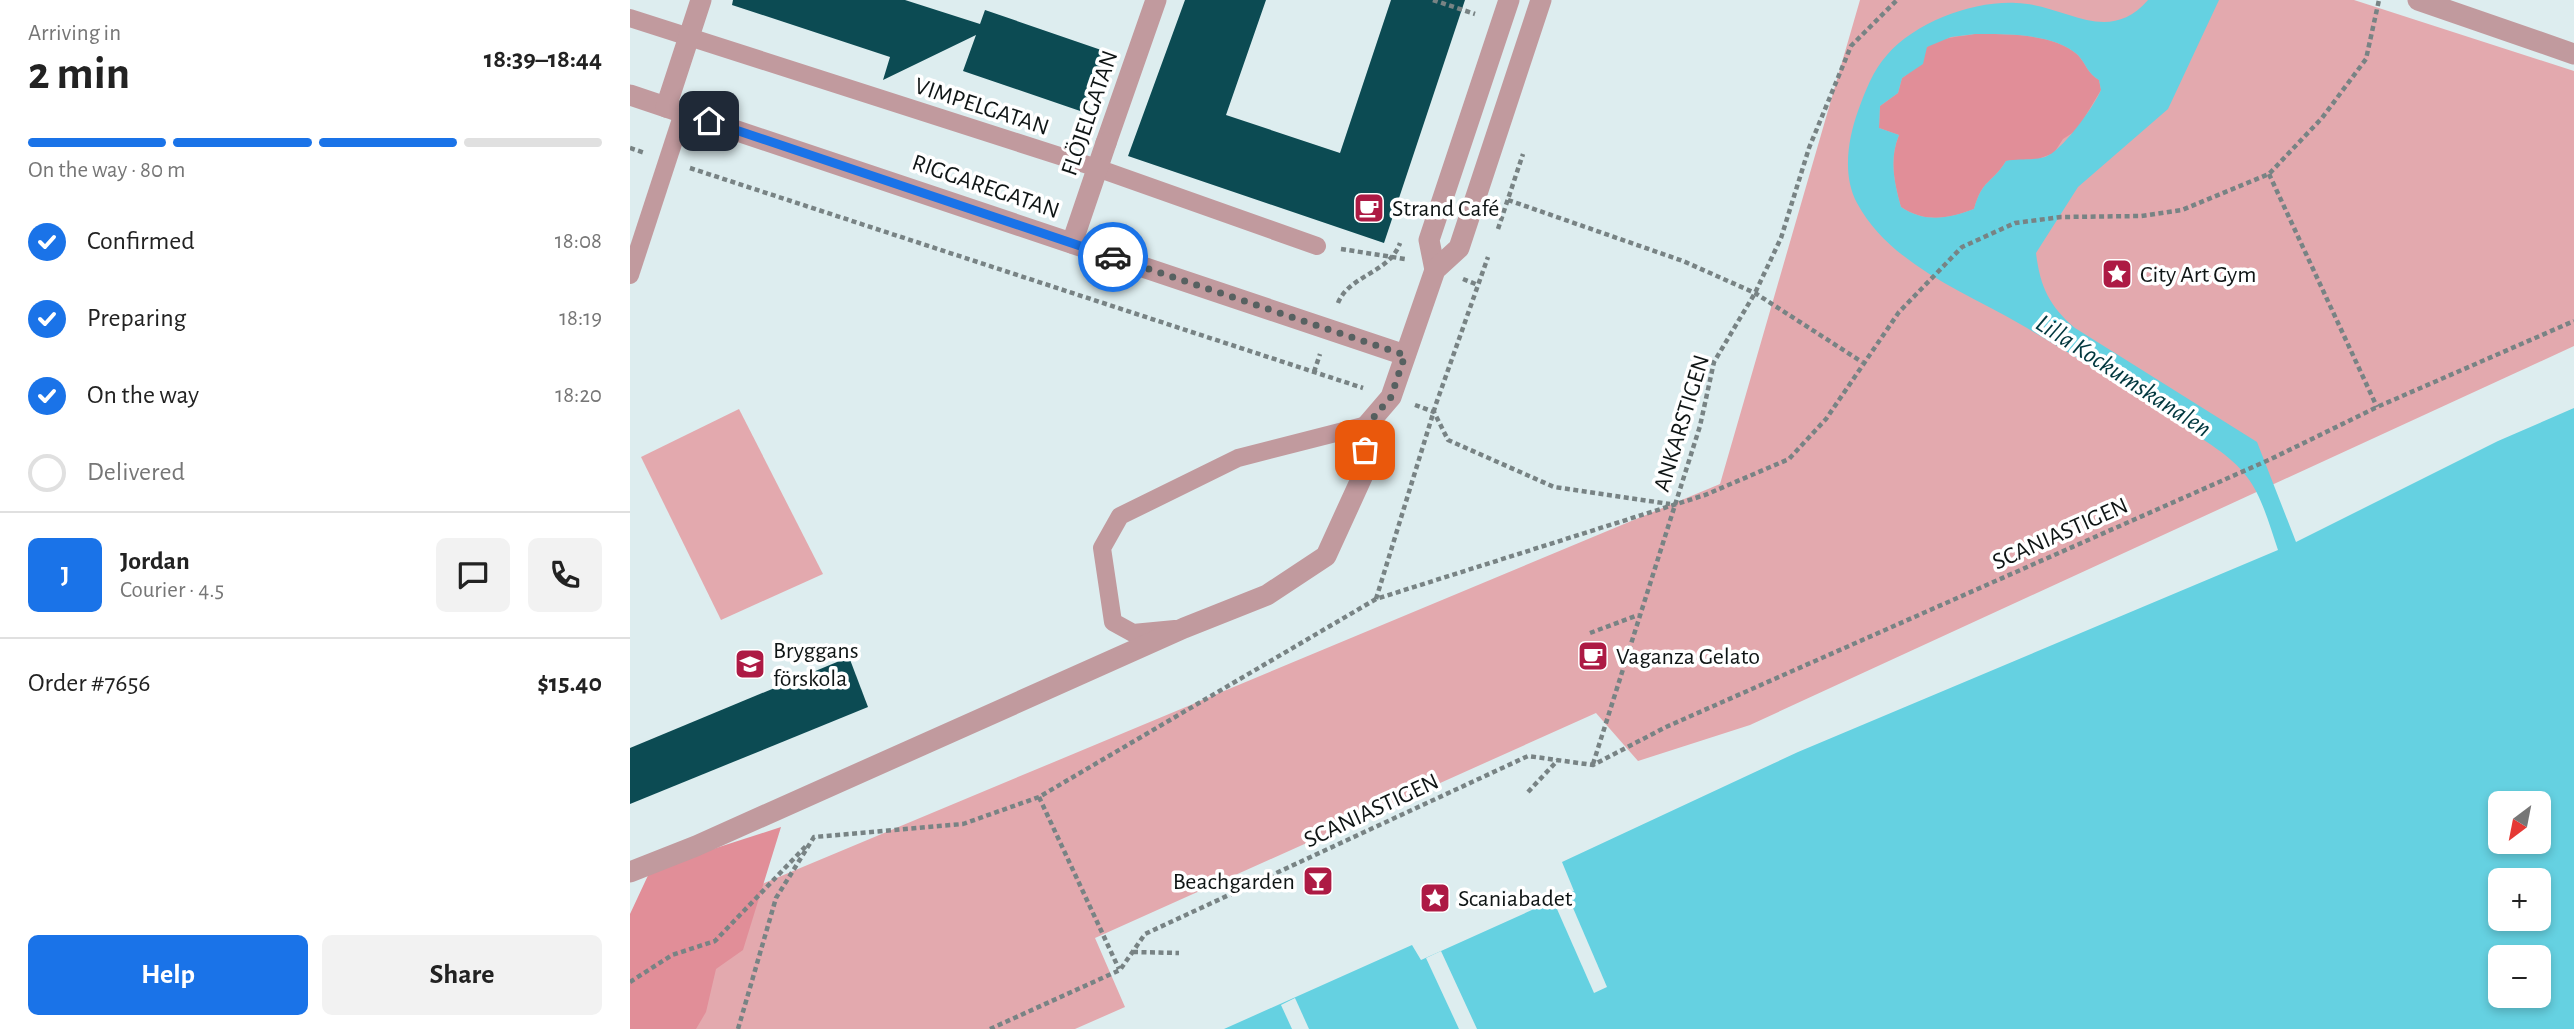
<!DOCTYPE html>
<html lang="en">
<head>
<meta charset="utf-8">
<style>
	:root { --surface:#fff; --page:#f2f2f2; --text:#222; --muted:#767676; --line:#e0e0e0; --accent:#1a73e8 }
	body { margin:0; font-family:"Alegreya Sans",sans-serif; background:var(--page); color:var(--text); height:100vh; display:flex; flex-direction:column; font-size:26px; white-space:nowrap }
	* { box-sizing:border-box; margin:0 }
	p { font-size:23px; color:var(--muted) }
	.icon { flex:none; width:38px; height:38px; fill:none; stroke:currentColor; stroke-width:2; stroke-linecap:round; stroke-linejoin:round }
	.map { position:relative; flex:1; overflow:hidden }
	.drawer { display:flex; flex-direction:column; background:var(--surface); width:630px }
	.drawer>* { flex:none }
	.needle { width:46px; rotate:212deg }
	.tools { position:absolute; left:1858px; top:791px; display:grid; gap:14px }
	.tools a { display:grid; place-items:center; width:63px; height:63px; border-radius:10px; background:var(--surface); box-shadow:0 4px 10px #0003; font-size:35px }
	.pin { position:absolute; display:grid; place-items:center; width:60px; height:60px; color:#fff; margin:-30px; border-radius:14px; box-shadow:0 4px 10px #0006 }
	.courier { position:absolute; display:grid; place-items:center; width:70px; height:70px; margin:-35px; border:5px solid #1a73e8; border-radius:50%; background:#fff; color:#222; box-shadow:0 2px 9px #0007 }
	.overview em { font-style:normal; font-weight:700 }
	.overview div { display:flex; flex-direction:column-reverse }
	.overview { display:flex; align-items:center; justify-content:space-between; height:119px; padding:0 28px }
	h1 { font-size:46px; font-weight:700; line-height:52px }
	.bar { display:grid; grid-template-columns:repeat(4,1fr); gap:10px 7px; align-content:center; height:84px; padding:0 28px }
	.bar i { height:9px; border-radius:5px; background:var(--line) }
	.bar .active { background:var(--accent) }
	.bar p { grid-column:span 4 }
	.line { display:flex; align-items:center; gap:18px; padding:0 28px; border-top:2px solid var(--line) }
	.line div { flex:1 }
	.round { display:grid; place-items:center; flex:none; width:74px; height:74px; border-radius:10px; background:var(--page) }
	ol { padding:0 28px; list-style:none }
	li { display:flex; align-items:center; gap:21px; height:77px }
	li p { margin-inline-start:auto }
	li .icon { padding:7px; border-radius:50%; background:var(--accent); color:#fff; stroke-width:4 }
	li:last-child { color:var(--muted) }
	li i { width:38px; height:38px; border:4px solid var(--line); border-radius:50% }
	.action { display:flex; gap:14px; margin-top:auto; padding:14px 28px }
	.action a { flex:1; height:80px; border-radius:10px; background:var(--accent); color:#fff; font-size:28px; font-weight:700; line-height:80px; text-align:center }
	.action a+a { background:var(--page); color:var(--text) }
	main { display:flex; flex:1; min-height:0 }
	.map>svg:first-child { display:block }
	.green { fill:#e3a9ae }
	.forest { fill:#e18e98 }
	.water { fill:#65d1e1; fill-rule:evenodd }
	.pier { fill:#ddedef }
	.building { fill:#0c4b53 }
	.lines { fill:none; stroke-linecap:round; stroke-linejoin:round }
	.path { stroke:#788384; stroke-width:4.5; stroke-dasharray:5 3.5; stroke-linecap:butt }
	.service { stroke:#c19a9e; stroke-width:18 }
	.pedestrian { stroke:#c19a9e; stroke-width:21 }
	.minor { stroke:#c19a9e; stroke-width:21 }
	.done { stroke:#576161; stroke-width:7; stroke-dasharray:0 12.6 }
	.route { stroke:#1a73e8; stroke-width:9 }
	.labels { text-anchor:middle; stroke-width:7; stroke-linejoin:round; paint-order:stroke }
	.street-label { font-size:24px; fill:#0f1515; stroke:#fff }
	.poi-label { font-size:24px; fill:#0f1515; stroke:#fff; text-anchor:start }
	.water-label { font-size:26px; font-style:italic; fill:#01373e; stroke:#fff }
</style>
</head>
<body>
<main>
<section class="drawer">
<div class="overview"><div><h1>2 min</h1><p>Arriving in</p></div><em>18:39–18:44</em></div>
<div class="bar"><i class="active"></i><i class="active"></i><i class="active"></i><i></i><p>On the way · 80 m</p></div>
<ol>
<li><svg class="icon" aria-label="check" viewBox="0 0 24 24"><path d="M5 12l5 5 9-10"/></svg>Confirmed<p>18:08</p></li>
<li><svg class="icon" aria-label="check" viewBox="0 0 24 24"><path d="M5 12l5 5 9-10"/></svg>Preparing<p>18:19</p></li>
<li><svg class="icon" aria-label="check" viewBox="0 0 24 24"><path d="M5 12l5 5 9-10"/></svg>On the way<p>18:20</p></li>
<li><i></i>Delivered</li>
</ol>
<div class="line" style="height:126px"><b class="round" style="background:var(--accent);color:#fff">J</b><div><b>Jordan</b><p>Courier · 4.5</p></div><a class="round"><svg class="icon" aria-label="chat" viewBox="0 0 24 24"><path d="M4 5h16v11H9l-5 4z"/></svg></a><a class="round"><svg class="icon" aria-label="phone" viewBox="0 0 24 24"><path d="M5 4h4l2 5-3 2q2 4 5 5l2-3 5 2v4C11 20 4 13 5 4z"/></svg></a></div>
<div class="line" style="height:91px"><div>Order #7656</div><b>$15.40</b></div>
<div class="action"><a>Help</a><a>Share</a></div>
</section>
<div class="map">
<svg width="1944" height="1029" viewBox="0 0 1944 1029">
	<rect width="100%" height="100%" fill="#ddedef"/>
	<g class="green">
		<path d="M1230 0H1724L1944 71V346L1120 725 1008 761 966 713 465 938 495 1007 445 1029H0V939L1090 484Z"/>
		<path d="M109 409 193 574 91 620 11 457Z"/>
	</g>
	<g class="forest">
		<path d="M1345 34C1375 34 1424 33 1448 55 1456 64 1458 74 1469 80L1471 90 1447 130 1433 139 1424 153 1408 159 1376 161C1361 185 1353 178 1344 209 1319 219 1295 223 1271 207 1264 182 1259 159 1269 135L1249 128 1250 106 1268 93 1272 78C1286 70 1285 59 1296 48 1307 37 1330 37 1345 34Z"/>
		<path d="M151 827 113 950 86 969 76 1012 66 1029H0V914L21 869Z"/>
	</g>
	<path class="water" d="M1518 0H1589L1538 109 1448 187 1406 253C1410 286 1419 306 1445 328L1627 442 1666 542 1868 441 1944 408V1029H594L782 945 791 960 944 891 932 862 1168 752 1648 550C1640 527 1632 496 1617 477 1601 455 1573 440 1551 425 1499 389 1445 356 1390 324 1333 291 1260 264 1227 203 1212 175 1218 139 1228 111 1235 92 1243 70 1257 55 1286 22 1342 1 1386 3 1435 4 1477 47 1518 0ZM1345 34C1375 34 1424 33 1448 55 1456 64 1458 74 1469 80L1471 90C1464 107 1431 152 1415 157 1401 161 1389 158 1376 161 1361 185 1353 178 1344 209 1318 219 1295 223 1271 207 1264 182 1259 159 1269 135L1249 128 1250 106 1268 93 1272 78 1293 64 1297 47 1321 37ZM1871 803H1909V842H1871ZM1871 880H1909V919H1871ZM1871 957H1909V996H1871Z"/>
	<g class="pier">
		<path d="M937 894 977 987 964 993 923 900Z"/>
		<path d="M811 951 847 1029H829L796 958Z"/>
		<path d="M665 998 679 1029H662L651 1005Z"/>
	</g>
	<g class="building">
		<path d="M103 0H275L350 24 355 10 477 52 456 113 333 71 346 35 253 80 260 57 102 5Z"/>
		<path d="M555 0H636L596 115 710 153 761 0H835L754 243 498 156Z"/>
		<path d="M219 657 238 707 0 804V748Z"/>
	</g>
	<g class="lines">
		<g class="path">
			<path d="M803 0 845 14"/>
			<path d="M0 148 15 153"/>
			<path d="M60 168 733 388"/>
			<path d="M1639 174 1747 407"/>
			<path d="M878 200 1053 261 1125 293 1232 362"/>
			<path d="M868 229 893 154"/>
			<path d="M711 249 775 259"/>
			<path d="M833 279 848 285"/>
			<path d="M708 303C719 275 760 273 770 243"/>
			<path d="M684 372 690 354"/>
			<path d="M785 405 804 412 818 440 924 487 1040 504"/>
			<path d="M746 599 806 404 858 257"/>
			<path d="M960 633 1008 615"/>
			<path d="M963 764 1070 426 1084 362 1125 293 1151 238 1179 148 1221 46 1267 0"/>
			<path d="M898 792 928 760"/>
			<path d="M409 797 489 969"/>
			<path d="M503 952 549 953"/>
			<path d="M0 982 42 955 85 941 176 846"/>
			<path d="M108 1029 146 898 184 837 333 824 409 797 746 599 1075 495 1159 459 1196 419 1269 312 1332 247 1385 223 1431 217 1511 216 1552 210 1639 174 1692 118 1736 59 1749 0"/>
			<path d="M360 1029 490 970 515 934 898 756 963 765 1036 727 1641 459 1747 407 1944 321"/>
		</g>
		<g class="service">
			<path d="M0 18 467 168 687 246"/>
			<path d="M0 275 53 113"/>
			<path d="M545 629 503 633 483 622 472 548 490 516 608 458 737 425"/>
		</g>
		<g class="pedestrian">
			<path d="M1788 0 1944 54"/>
			<path d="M476 143 526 0"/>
		</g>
		<g class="minor">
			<path d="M0 95 775 355"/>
			<path d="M36 107 71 0"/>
			<path d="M442 243 476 143"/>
			<path d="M805 270 799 240 879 0"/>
			<path d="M0 872 66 846 554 628 637 595 696 556 733 475 737 425 761 397 805 270 829 248 911 0"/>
		</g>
	</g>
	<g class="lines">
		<path class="done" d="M483 257 775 355 761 397 737 425 735 450"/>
		<path class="route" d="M79 121 483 257"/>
	</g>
	<defs>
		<g id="cafe-square" transform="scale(1.575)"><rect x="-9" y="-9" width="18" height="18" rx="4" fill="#ad1a44" stroke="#fff"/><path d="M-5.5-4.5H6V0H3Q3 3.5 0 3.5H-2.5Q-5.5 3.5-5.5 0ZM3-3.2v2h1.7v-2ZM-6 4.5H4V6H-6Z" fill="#fff"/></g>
		<g id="sight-square" transform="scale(1.575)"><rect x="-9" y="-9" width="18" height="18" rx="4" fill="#ad1a44" stroke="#fff"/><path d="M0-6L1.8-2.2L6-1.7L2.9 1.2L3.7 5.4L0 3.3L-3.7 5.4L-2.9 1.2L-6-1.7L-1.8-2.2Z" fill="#fff"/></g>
		<g id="school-square" transform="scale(1.575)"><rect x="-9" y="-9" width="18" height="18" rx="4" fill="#ad1a44" stroke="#fff"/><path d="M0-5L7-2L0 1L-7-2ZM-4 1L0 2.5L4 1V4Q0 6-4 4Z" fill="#fff"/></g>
		<g id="bar-square" transform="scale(1.575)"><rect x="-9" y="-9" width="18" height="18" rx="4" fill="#ad1a44" stroke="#fff"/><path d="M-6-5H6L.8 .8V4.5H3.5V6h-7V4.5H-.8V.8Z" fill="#fff"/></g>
	</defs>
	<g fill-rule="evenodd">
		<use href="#cafe-square" x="739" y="208"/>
		<use href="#sight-square" x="1487" y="274"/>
		<use href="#cafe-square" x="963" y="656"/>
		<use href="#school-square" x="120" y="664"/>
		<use href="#bar-square" x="688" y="881"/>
		<use href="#sight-square" x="805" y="898"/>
	</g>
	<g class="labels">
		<g class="street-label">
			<text transform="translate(352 106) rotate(18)" y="8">VIMPELGATAN</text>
			<text transform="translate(459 113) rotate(-71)" y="8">FLÖJELGATAN</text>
			<text transform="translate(356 186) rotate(19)" y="8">RIGGAREGATAN</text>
			<text transform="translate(1051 423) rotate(-73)" y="8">ANKARSTIGEN</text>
			<text transform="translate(1430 533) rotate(-24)" y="8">SCANIASTIGEN</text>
			<text transform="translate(741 810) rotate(-25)" y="8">SCANIASTIGEN</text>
		</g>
		<g class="poi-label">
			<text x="762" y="216">Strand Café</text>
			<text x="1510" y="282">City Art Gym</text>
			<text x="143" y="658">Bryggans<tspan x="143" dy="28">förskola</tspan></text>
			<text x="986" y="664">Vaganza Gelato</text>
			<text x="665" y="889" text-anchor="end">Beachgarden</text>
			<text x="828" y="906">Scaniabadet</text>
		</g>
		<g class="water-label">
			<text transform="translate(1494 375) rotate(33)" y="9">Lilla Kockumskanalen</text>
		</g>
	</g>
</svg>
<div class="tools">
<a><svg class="needle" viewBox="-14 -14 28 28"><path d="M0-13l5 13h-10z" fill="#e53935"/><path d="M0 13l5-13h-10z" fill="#767676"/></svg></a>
<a>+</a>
<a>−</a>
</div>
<div class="pin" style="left:735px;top:450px;background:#ea580c"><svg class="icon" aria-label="bag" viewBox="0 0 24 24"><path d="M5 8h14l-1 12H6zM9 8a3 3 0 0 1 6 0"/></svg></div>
<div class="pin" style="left:79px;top:121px;background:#1f2937"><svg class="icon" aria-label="home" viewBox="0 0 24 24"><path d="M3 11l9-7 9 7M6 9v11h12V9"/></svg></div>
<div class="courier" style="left:483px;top:257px"><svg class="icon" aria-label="car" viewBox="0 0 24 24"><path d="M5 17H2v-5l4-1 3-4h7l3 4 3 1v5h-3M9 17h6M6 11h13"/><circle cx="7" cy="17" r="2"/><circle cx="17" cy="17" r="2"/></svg></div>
</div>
</main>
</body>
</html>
